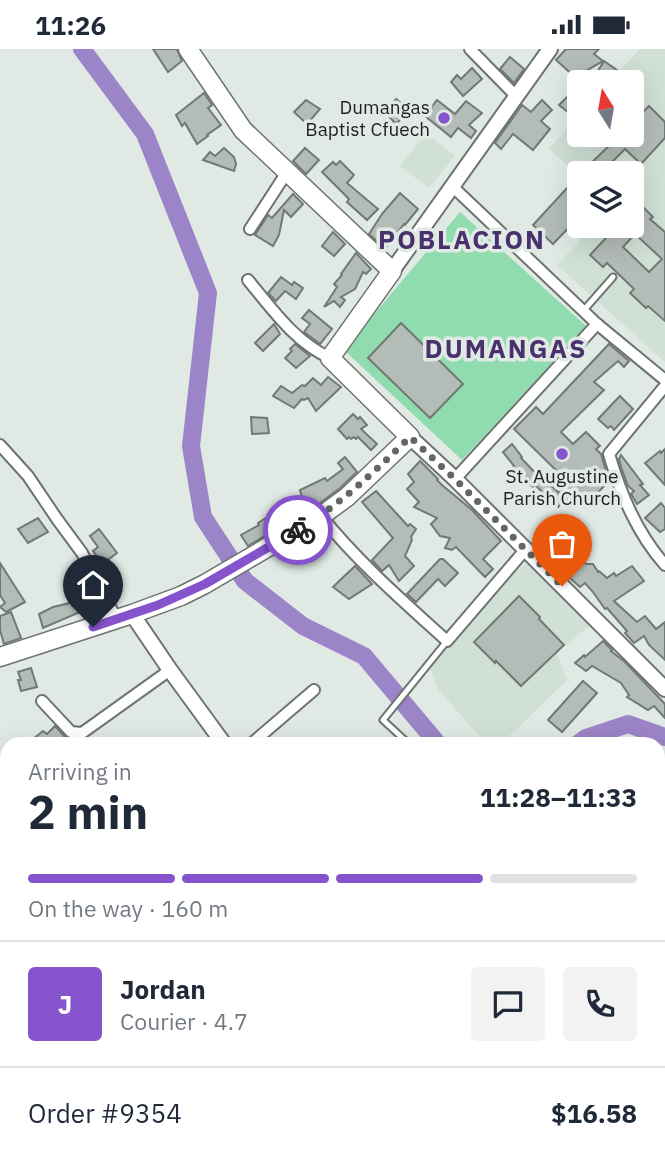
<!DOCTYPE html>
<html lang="en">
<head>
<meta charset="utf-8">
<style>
	:root { --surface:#fff; --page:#f2f2f3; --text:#1f2937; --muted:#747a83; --line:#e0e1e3; --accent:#8554cc }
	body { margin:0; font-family:"IBM Plex Sans",sans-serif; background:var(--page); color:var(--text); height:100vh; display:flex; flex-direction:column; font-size:26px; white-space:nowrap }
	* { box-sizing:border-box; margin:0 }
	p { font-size:23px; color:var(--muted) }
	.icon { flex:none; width:38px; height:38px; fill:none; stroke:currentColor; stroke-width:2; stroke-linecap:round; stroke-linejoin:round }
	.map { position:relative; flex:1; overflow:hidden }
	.sheet { position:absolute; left:0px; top:688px; width:665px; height:436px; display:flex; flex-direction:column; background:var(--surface); border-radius:21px 21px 0 0; box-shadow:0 7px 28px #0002 }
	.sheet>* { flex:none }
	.needle { width:46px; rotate:349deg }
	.fabs { position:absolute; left:567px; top:21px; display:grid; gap:14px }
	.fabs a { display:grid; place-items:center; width:77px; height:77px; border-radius:7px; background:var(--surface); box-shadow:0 7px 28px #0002; font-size:35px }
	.pin { position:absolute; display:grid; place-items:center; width:60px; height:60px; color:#fff; margin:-72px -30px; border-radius:50% 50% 50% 0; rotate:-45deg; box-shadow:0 0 7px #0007 }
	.pin .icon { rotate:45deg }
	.courier { position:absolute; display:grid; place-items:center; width:70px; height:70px; margin:-35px; border:5px solid #8554cc; border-radius:50%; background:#fff; color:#222; box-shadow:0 2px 9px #0007 }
	.summary em { font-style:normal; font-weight:700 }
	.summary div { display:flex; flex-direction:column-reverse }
	.summary { display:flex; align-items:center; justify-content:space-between; height:119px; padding:0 28px }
	h1 { font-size:46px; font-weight:700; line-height:52px }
	.bar { display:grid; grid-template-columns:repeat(4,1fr); gap:10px 7px; align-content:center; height:84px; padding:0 28px }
	.bar i { height:9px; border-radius:5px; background:var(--line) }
	.bar .active { background:var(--accent) }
	.bar p { grid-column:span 4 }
	.line { display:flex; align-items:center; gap:18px; padding:0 28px; border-top:2px solid var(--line) }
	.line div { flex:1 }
	.round { display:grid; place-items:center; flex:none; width:74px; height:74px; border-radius:7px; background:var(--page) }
	.status { display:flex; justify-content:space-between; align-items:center; height:49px; padding:0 35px; background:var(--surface); direction:ltr }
	.status svg { height:19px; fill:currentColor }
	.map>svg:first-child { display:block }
	.built { fill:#d0e0d6 }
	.green { fill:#90dcaf }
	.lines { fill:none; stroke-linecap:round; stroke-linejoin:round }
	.river { stroke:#9c84c8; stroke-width:18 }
	.building { fill:#b4bcb7; stroke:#717974; stroke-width:2; fill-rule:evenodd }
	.service-casing { stroke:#6d746f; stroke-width:9 }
	.minor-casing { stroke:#6d746f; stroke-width:14 }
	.tertiary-casing { stroke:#6d746f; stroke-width:18 }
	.primary-casing { stroke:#6d746f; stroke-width:21 }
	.service { stroke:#fff; stroke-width:5 }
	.minor { stroke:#fff; stroke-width:10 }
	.tertiary { stroke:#fff; stroke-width:14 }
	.primary { stroke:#fff; stroke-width:18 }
	.done { stroke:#626764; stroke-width:7; stroke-dasharray:0 12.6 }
	.route { stroke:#8554cc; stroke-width:9 }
	.poi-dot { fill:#8554cc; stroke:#e0e9e3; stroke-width:2.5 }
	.labels { text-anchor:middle; stroke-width:7; stroke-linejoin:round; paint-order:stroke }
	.poi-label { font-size:19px; fill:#1e211f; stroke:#e0e9e3; text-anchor:end }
	.district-label { font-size:26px; font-weight:bold; letter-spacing:2px; fill:#48316c; stroke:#e0e9e3 }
</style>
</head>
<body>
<div class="status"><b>11:26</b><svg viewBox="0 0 49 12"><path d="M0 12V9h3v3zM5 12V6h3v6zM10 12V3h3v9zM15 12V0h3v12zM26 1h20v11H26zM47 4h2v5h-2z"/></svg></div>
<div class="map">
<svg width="665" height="1122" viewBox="0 0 665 1122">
	<rect width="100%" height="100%" fill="#e0e9e3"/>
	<g class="built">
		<path d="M640 0H665V313L557 216 594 177H632V124H579V127L549 100 579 67V86H632V33H610Z"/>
		<path d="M426 84 455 107 429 139 400 117Z"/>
		<path d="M530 515 592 574 557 604 567 631 501 695H486L437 639 430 618 510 527 523 516Z"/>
	</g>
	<path class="green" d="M460 163 586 277 462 411 344 301Z"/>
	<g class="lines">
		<g class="river">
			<path d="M82 0 145 85 208 244 191 397 203 468 245 532 303 577 364 607 438 695"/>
			<path d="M578 695 586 689 628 675 665 688"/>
		</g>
	</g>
	<g class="building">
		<path d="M153 0H177L182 12 168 23Z"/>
		<path d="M566 0H599L594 5 603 12 575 28 556 11Z"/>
		<path d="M510 8 524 20 514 34 500 20Z"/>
		<path d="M604 12 621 24 612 33H591Z"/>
		<path d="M472 19 482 30 463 47 451 33 457 26 461 30Z"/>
		<path d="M204 44 212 56 208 59 221 76 207 86 208 87 197 95 185 74 182 77 176 66Z"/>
		<path d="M570 45 579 53V63L574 68 559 56Z"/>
		<path d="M396 50 410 61 396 75 384 63Z"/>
		<path d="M306 51 320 60 307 75 294 63Z"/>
		<path d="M437 51 455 65 466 52 482 64 469 76 476 82 471 89 458 79 451 88 425 67Z"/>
		<path d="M542 51 552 61 541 72 550 80 533 101 513 85 501 100 495 94 522 56 531 63Z"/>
		<path d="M649 57 665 73V89L641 115 625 100 613 112 626 124H611L605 119 600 124H581L620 86H632V74Z"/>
		<path d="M224 99 234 108 236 115 234 122 203 111 210 103 215 107Z"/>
		<path d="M305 99 319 111 306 125 293 112Z"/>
		<path d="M340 112 354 126 347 134 378 160 367 171 347 153 349 150 322 123 333 113 336 116Z"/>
		<path d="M579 126V168L553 195 533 176Z"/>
		<path d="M400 144 418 160 405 176 404 175 385 200 369 185 382 165Z"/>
		<path d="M293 145 303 155 291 168 284 161 279 186 273 197 255 186 268 166 272 169Z"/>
		<path d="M639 154 653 168 650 170 665 183V272L648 257 646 259 630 244 634 240 607 214 603 218 590 206 617 177H632V161ZM635 185 662 210 649 223 623 198Z"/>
		<path d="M333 183 345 195 334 207 322 197Z"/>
		<path d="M356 204 371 220 366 225 363 223 355 240 341 248 345 251 340 258 334 252 324 258 337 238 334 235 342 226 341 225Z"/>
		<path d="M281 228 292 236 294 233 303 239 296 250 285 242 276 252 268 244Z"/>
		<path d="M309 261 332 280 320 295 304 283 310 275 302 269Z"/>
		<path d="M401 274 463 335 430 369 368 309Z"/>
		<path d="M274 275 280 285 263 302 255 294Z"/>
		<path d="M295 295 310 307 296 319 285 309 292 302 290 300Z"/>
		<path d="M609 295 629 312 624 318 618 312 594 333 604 341 561 383 573 395 586 383 600 397 596 400 601 405 609 432 585 457 577 448 571 455 566 450 558 458 535 436 533 438 513 418 514 417 503 403 512 395 522 408 521 409 545 434 547 432 559 444 569 434 514 380 536 358 543 365Z"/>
		<path d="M328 328 341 338 316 362 308 349 304 351 302 350 294 359 273 347 281 337 292 344 302 336 305 337 313 329 321 336Z"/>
		<path d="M620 347 633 360 614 381 611 377 608 379 598 370Z"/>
		<path d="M353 365 358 370 360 368 367 376 361 380 377 395 371 401 358 388 356 390 354 388 351 390 349 388 347 390 338 380Z"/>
		<path d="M251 368 267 369 269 384 252 385Z"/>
		<path d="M665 400V436L645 414 660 402 661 404Z"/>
		<path d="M621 406 643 435 640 436 649 446 637 455 631 445 634 442 628 437 621 418 619 410Z"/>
		<path d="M345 408 357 423 340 439 316 457 311 450 303 453 300 441 325 429 327 432 343 420 338 414Z"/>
		<path d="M420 412 438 430 437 431 442 436 472 461 501 492 483 510 493 520 485 528 456 498 452 501 445 499 450 489 440 487 431 475 437 469 414 458 419 453 407 440 414 433 408 425Z"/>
		<path d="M376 442 408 477 410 475 416 480 411 488 412 491 405 507 414 517 399 532 389 516 382 522 372 511 393 489 362 453Z"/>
		<path d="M661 454 665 459V480L660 483 645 469Z"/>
		<path d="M286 456 296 468 248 497 241 486 259 476 258 474Z"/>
		<path d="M558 468 571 481 547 505 536 491Z"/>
		<path d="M38 469 48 483 28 494 18 480Z"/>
		<path d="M99 480 117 504 102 515 93 502 98 498 90 487Z"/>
		<path d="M580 509 586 515H593L598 523 599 522 607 529 614 524 616 527 632 517 644 532 614 552 637 573 645 567 656 580 665 573V611L649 596 644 587 634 594 625 584 627 582 607 559 605 560 593 543 585 534 580 538 563 523Z"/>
		<path d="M440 510H443L458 524 445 537 438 530 416 553 407 545Z"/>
		<path d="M0 514 25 553 6 563 0 558 5 554 0 546Z"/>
		<path d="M355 517 372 535 349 550 333 538Z"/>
		<path d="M519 547 540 568 539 570 564 596 521 637 496 612 495 614 474 593Z"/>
		<path d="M95 548 100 563 84 569 82 562 43 579 39 565 53 558Z"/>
		<path d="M11 563 21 589 4 595 0 581V567Z"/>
		<path d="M603 592 612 601 611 602 625 613 665 655V669L654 657 648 661 627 648 629 646 621 634 592 617 586 622 575 614 584 606 585 608Z"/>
		<path d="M31 619 37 638 21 642 18 631H21L18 623Z"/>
		<path d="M583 632 597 644 562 683 548 671Z"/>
		<path d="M55 677 66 689 61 692 62 695H27L43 682 47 685Z"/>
	</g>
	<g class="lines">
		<g class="service-casing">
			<g id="service">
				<path d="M584 261 613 228"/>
				<path d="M409 695 383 671 447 592"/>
			</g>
		</g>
		<g class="minor-casing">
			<g id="minor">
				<path d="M470 0 516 47"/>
				<path d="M452 137 597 275 665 331"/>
				<path d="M250 180 287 123"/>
				<path d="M248 231C272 260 295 293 330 309"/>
				<path d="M665 337 609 405C621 446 637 484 665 516"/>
				<path d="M0 396 28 427 57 470 82 504 117 571"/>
				<path d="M455 430 597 275"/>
				<path d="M321 467C358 513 403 552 447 592L525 501"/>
				<path d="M42 652 71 683 82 684 170 621"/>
				<path d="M251 695 314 641"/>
			</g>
		</g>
		<g class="tertiary-casing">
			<g id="tertiary">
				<path d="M392 222 550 0"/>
				<path d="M410 388 455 430 665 640"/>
				<path d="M132 565 170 621 224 695"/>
				<path d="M524 1116 529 1122"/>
			</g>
		</g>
		<g class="primary-casing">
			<path id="primary" d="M0 608 132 565 181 547 205 535 321 467 347 448 410 388 330 309 392 222 243 81 188 0"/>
		</g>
		<use href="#service" class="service"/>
		<use href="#minor" class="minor"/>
		<use href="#tertiary" class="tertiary"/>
		<use href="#primary" class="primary"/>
	</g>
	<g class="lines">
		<path class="done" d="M298 481C342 454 373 424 410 388L455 430 562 537"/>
		<path class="route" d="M93 578 158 556 205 535 298 481"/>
	</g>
	<g class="poi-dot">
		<circle cx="444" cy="69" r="7"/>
		<circle cx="562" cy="405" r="7"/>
	</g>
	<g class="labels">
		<g class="poi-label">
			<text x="430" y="65">Dumangas<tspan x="430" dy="22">Baptist Cfuech</tspan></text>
			<text x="562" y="434" text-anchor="middle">St. Augustine<tspan x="562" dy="22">Parish Church</tspan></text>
		</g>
		<g class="district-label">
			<text x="462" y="200">POBLACION</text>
			<text x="506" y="309">DUMANGAS</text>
		</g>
	</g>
</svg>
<div class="fabs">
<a><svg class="needle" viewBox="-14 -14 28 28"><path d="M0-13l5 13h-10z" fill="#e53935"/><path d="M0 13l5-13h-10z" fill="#747a83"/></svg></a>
<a><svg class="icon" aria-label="layers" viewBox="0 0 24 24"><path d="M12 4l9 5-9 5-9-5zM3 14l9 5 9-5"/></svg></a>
</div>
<div class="pin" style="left:562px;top:537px;background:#ea580c"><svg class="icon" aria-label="bag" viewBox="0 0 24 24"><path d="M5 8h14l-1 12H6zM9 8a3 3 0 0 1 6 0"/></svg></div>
<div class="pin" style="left:93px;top:578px;background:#1f2937"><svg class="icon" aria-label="home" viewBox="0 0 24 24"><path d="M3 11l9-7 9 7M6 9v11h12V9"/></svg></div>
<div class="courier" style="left:298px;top:481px"><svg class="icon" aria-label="bike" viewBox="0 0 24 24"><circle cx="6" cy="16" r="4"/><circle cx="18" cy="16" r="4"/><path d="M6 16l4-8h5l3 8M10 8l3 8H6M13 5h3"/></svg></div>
<section class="sheet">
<div class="summary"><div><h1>2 min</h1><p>Arriving in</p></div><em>11:28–11:33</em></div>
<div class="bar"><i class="active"></i><i class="active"></i><i class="active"></i><i></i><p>On the way · 160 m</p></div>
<div class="line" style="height:126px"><b class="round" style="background:var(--accent);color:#fff">J</b><div><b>Jordan</b><p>Courier · 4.7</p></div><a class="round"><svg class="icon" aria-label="chat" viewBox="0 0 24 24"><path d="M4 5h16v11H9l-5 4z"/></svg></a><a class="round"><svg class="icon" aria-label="phone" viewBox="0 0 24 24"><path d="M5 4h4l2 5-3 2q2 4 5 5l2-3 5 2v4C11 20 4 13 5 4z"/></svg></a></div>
<div class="line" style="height:91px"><div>Order #9354</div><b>$16.58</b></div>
</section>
</div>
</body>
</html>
